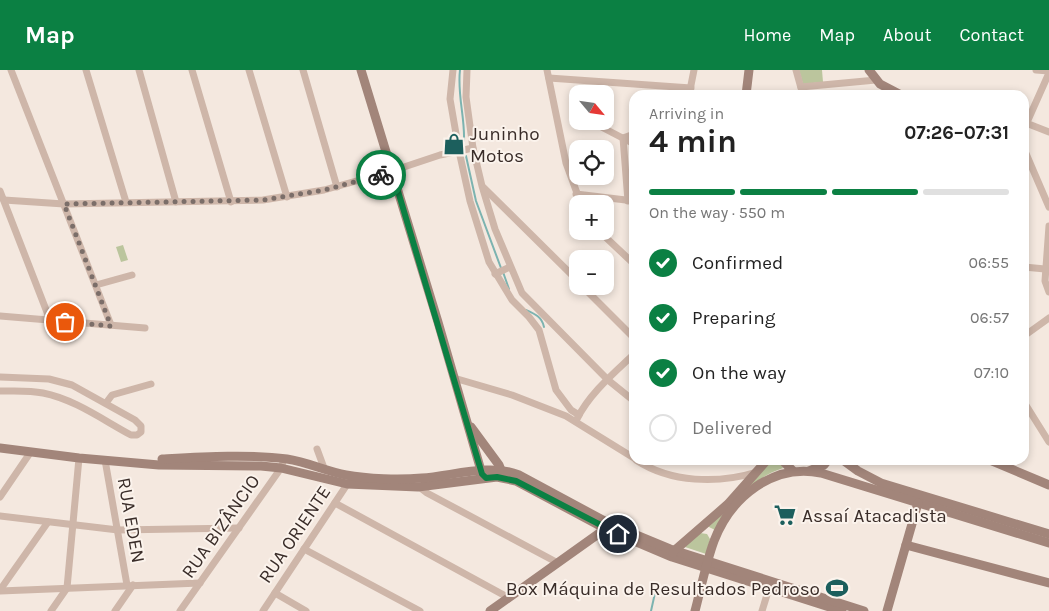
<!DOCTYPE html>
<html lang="en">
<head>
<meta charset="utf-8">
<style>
	:root { --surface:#fff; --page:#f6f6f6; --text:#222; --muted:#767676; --line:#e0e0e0; --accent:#0b8043 }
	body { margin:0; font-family:Karla,sans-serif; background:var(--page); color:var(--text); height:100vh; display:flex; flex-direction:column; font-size:19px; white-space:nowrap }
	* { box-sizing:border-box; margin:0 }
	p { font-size:16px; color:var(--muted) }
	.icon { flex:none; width:28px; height:28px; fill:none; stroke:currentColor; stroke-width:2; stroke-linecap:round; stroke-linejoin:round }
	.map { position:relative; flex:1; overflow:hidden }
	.panel { position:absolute; left:629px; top:20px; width:400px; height:375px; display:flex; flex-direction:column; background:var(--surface); border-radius:15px; box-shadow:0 2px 8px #0003 }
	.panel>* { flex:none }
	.needle { width:32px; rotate:119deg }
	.fabs { position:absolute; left:569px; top:15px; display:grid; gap:10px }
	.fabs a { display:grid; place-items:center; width:45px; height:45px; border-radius:10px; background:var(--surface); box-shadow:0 2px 8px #0003; font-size:25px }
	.pin { position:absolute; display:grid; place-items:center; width:42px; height:42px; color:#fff; margin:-21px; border:2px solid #fff; border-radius:50%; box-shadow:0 1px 5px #0007 }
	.courier { position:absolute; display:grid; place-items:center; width:50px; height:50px; margin:-25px; border:4px solid #0b8043; border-radius:50%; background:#fff; color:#222; box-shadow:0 1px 6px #0007 }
	.head em { font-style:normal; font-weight:700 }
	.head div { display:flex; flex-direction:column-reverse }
	.head { display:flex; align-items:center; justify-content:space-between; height:85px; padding:0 20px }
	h1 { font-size:32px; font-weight:700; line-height:38px }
	.bar { display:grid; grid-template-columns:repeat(4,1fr); gap:8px 5px; align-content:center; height:60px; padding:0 20px }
	.bar i { height:6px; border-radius:4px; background:var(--line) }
	.bar .active { background:var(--accent) }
	.bar p { grid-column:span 4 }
	ol { padding:0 20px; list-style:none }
	li { display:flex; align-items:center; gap:15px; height:55px }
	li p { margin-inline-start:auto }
	li .icon { padding:5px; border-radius:50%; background:var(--accent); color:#fff; stroke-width:4 }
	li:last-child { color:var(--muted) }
	li i { width:28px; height:28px; border:2px solid var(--line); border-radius:50% }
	header { display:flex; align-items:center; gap:30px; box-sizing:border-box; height:70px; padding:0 25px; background:var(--accent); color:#fff }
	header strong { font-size:24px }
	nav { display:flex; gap:28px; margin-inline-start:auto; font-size:18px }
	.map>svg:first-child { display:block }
	.green { fill:#bbc59d }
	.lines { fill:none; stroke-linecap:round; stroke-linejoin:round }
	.stream { stroke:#7cb3b0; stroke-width:2 }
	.street { stroke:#ceb6a9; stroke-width:7 }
	.secondary { stroke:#a2857a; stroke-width:9 }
	.done { stroke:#7b6e69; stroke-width:5; stroke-dasharray:0 9 }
	.route { stroke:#0b8043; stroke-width:6 }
	.labels { text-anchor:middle; stroke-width:4; stroke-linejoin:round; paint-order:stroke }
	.poi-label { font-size:19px; fill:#3a2d29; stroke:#fbf3ec; text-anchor:start }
	.street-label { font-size:19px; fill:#3a2d29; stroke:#fbf3ec }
</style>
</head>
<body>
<header>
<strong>Map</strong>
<nav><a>Home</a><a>Map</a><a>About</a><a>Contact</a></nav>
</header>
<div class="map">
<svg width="1049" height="541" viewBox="0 0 1049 541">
	<rect width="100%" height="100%" fill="#f4e8df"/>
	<g class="green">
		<path d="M799 0H822L823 12 803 14Z"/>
		<path d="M123 175 128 190 121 192 116 177Z"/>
		<path d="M770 390H779L783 398C748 410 736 432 715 460L709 457 708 456Z"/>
		<path d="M700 463 707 464 710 469 706 484 685 477Z"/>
	</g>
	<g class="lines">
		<g class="stream">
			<path d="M460 0C457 24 465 47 464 71"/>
			<path d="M466 86 476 131 501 198"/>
			<path d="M503 202 509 219"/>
			<path d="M526 240C535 244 542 247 544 257"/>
			<path d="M651 541 655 523"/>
		</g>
		<g class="street">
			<path d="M11 0 111 255"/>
			<path d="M86 0 126 132"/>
			<path d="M139 0 176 132"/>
			<path d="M192 0 231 132"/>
			<path d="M249 0 287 127"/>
			<path d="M303 0 337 117"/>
			<path d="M453 0 450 29 459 81 470 131 489 192 512 230 529 247 539 260 556 320 571 340 579 345"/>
			<path d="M467 0 466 27 473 78 482 116 495 159 522 223 608 310 634 331"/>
			<path d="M547 0 566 93 581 134"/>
			<path d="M796 0 803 25"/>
			<path d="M1036 0 1049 1"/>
			<path d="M549 8 691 18"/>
			<path d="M801 17 876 10"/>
			<path d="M689 25 694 0"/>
			<path d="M592 52 634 74"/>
			<path d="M1026 53 1049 62"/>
			<path d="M1024 59 1049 3"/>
			<path d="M1024 79 1049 137"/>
			<path d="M484 118 578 211"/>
			<path d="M0 121 50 250"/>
			<path d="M576 124 634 131"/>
			<path d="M4 130 64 134 263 130 324 120 392 101 440 85 473 78"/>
			<path d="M628 131 623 68 634 64"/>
			<path d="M1049 156 1045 211 1049 222"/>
			<path d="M599 161 634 194"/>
			<path d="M1024 197 1045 199"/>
			<path d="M495 204 510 197"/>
			<path d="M96 215 132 205"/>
			<path d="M582 216 634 268"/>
			<path d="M0 246 145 258"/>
			<path d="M1024 266 1049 248"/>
			<path d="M0 307 49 309 72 315 135 350 141 356V362L137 365H131C103 350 74 329 43 323 29 320 14 321 0 321"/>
			<path d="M454 308 512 325 566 346 634 388"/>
			<path d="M1024 332 1049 372"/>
			<path d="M106 333 112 325 151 314"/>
			<path d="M577 349C589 324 614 303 634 284"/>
			<path d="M317 379 324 398"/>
			<path d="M105 390 127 515"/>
			<path d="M636 390C671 413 718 414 757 402"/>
			<path d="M418 416 427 423 558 493"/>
			<path d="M0 427 30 383"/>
			<path d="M335 433 509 528"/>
			<path d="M0 446 118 460 239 458"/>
			<path d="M304 479 420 541"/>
			<path d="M0 520 48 452"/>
			<path d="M0 521 200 513"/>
			<path d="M275 523 306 541"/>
			<path d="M51 541 67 518 79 388"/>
			<path d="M115 541 133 515"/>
			<path d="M180 541 281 398 284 389"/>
			<path d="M263 541 350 410"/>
			<path d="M762 541 770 515"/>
		</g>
		<g class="secondary">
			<path d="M361 0 438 252 482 404"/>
			<path d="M869 0 880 14 901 25"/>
			<path d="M746 25 749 0"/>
			<path d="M471 357 499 395 501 400 499 404"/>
			<path d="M0 378 79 388 159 395 261 396 281 398 347 414 418 417 497 407 516 411 606 459 672 487 842 541"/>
			<path d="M162 389C200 387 250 384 287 389 307 392 326 401 346 405 367 409 400 410 422 408 452 406 491 393 519 405L612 455 670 479 864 541"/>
			<path d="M782 390 793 401"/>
			<path d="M843 390 858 401 881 413 1049 464"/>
			<path d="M990 390 1049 415"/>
			<path d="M809 401 824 395 828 390"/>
			<path d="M906 475 1049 513"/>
			<path d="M673 483 674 481 728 434 767 390"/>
			<path d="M490 541 608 457"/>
			<path d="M695 541C701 518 706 493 714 471 731 427 773 393 821 403L1049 473"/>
			<path d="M887 541 918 433"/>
		</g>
	</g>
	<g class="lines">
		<path class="done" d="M65 252 111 256 64 134 263 130 324 120 381 105"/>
		<path class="route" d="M381 105 392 101 482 404 486 408 497 407 516 411 618 464"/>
	</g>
	<defs>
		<g id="shop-bare" transform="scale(1.725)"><path d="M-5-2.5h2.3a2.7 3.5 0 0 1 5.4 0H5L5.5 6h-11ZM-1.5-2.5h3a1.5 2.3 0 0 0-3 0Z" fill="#1c5f5d" stroke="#fbf3ec" stroke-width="2.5" paint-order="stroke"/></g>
		<g id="supermarket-bare" transform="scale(1.725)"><path d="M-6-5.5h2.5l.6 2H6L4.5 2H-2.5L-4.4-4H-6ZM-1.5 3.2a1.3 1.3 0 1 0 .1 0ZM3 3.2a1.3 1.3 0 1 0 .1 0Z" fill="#1c5f5d" stroke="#fbf3ec" stroke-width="2.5" paint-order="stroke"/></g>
		<g id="stadium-bare" transform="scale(1.725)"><path d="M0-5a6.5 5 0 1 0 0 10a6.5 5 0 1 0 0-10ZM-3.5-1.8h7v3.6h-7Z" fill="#1c5f5d" stroke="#fbf3ec" stroke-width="2.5" paint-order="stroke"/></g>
	</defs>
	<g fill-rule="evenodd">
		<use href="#shop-bare" x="454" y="74"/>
		<use href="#supermarket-bare" x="785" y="445"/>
		<use href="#stadium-bare" x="837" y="518"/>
	</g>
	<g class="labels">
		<g class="poi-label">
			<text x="470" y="70">Juninho<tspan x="470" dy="22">Motos</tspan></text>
			<text x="802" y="452">Assaí Atacadista</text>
			<text x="820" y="525" text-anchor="end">Box Máquina de Resultados Pedroso</text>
		</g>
		<g class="street-label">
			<text transform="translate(132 450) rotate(80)" y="7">RUA EDEN</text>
			<text transform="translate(220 456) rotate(-55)" y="7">RUA BIZÂNCIO</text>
			<text transform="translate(294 464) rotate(-56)" y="7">RUA ORIENTE</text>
		</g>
	</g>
</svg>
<div class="fabs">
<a><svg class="needle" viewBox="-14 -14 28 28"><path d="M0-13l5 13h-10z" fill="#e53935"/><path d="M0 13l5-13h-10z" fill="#767676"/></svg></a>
<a><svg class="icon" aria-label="locate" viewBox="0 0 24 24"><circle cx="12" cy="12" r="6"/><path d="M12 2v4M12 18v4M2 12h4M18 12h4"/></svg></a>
<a>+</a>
<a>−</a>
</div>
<div class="pin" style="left:65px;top:252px;background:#ea580c"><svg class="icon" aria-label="bag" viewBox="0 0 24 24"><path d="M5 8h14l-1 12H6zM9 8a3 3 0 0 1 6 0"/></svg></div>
<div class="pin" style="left:618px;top:464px;background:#1f2937"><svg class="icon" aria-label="home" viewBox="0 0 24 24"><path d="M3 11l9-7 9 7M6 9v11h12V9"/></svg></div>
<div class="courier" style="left:381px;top:105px"><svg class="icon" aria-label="bike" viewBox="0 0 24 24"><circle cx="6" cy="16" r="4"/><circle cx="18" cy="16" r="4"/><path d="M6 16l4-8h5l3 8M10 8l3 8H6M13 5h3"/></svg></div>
<section class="panel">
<div class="head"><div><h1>4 min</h1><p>Arriving in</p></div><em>07:26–07:31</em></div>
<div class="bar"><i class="active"></i><i class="active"></i><i class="active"></i><i></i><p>On the way · 550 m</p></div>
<ol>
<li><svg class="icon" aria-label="check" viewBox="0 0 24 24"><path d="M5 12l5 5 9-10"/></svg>Confirmed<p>06:55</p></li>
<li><svg class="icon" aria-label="check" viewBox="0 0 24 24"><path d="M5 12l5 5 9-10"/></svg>Preparing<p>06:57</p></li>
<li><svg class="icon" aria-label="check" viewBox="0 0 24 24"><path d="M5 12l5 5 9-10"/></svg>On the way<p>07:10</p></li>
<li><i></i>Delivered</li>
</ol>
</section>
</div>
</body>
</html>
